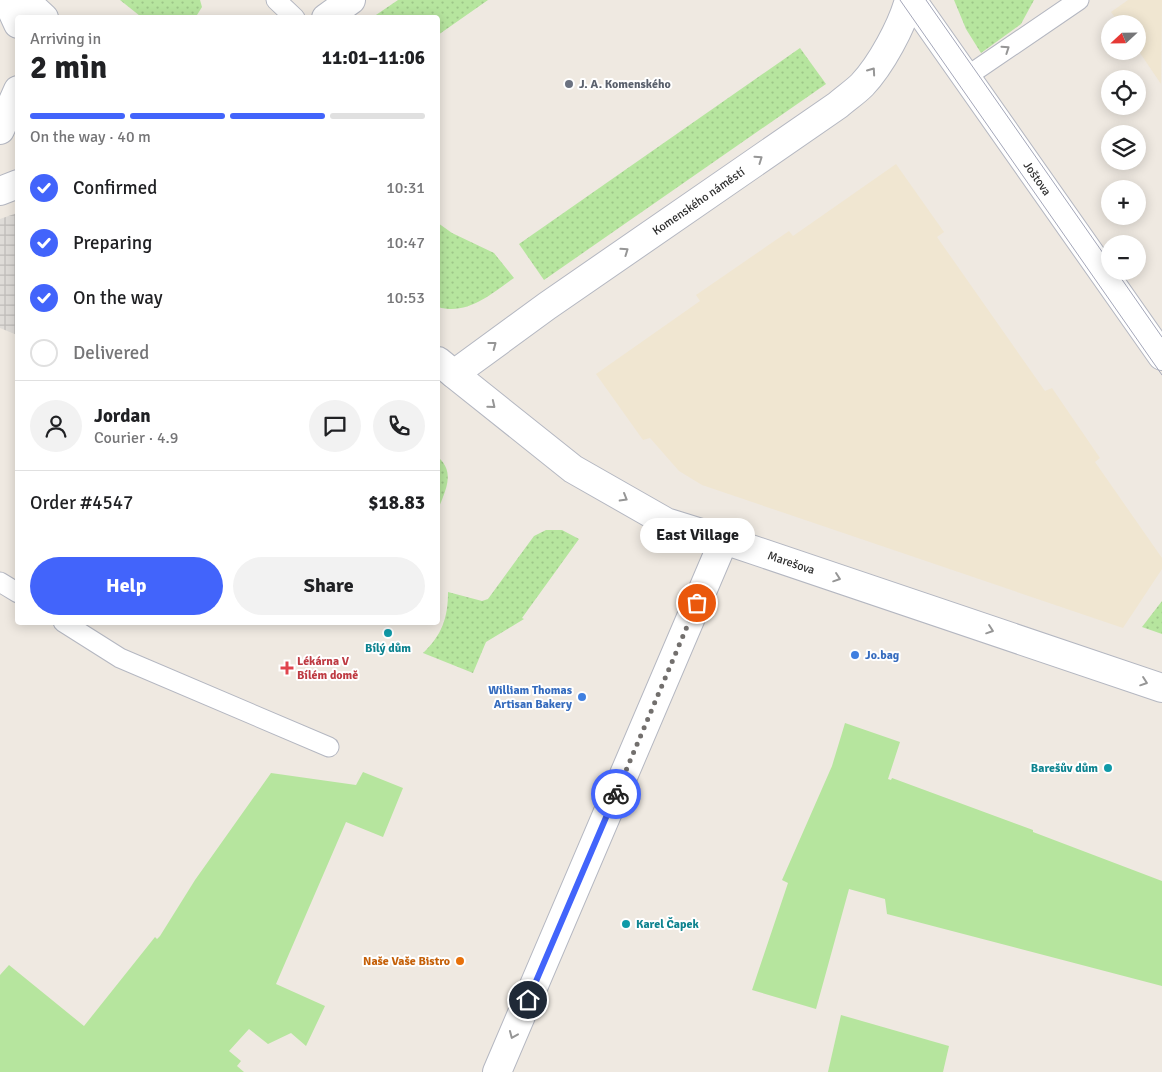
<!DOCTYPE html>
<html lang="en">
<head>
<meta charset="utf-8">
<style>
	:root { --surface:#fff; --page:#f2f2f2; --text:#202124; --muted:#757577; --line:#e0e0e0; --accent:#4264fb }
	body { margin:0; font-family:Signika,sans-serif; background:var(--page); color:var(--text); height:100vh; display:flex; flex-direction:column; font-size:19px; white-space:nowrap }
	* { box-sizing:border-box; margin:0 }
	p { font-size:16px; color:var(--muted) }
	.icon { flex:none; width:28px; height:28px; fill:none; stroke:currentColor; stroke-width:2; stroke-linecap:round; stroke-linejoin:round }
	.map { position:relative; flex:1; overflow:hidden }
	.panel { position:absolute; left:15px; top:15px; width:425px; height:610px; display:flex; flex-direction:column; background:var(--surface); border-radius:5px; box-shadow:0 2px 12px #0003 }
	.panel>* { flex:none }
	.needle { width:32px; rotate:248deg }
	.controls { position:absolute; left:1101px; top:15px; display:grid; gap:10px }
	.controls a { display:grid; place-items:center; width:45px; height:45px; border-radius:50%; background:var(--surface); box-shadow:0 2px 12px #0003; font-size:25px }
	.pin { position:absolute; display:grid; place-items:center; width:42px; height:42px; color:#fff; margin:-21px; border:2px solid #fff; border-radius:50%; box-shadow:0 1px 5px #0007 }
	.courier { position:absolute; display:grid; place-items:center; width:50px; height:50px; margin:-25px; border:4px solid #4264fb; border-radius:50%; background:#fff; color:#222; box-shadow:0 1px 6px #0007 }
	.bubble { position:absolute; height:35px; border-radius:18px; background:var(--surface); box-shadow:0 2px 12px #0003; font-size:16px; font-weight:800; line-height:35px; text-align:center }
	.head em { font-style:normal; font-weight:800 }
	.head div { display:flex; flex-direction:column-reverse }
	.head { display:flex; align-items:center; justify-content:space-between; height:85px; padding:0 15px }
	h1 { font-size:32px; font-weight:800; line-height:38px }
	.bar { display:grid; grid-template-columns:repeat(4,1fr); gap:8px 5px; align-content:center; height:60px; padding:0 15px }
	.bar i { height:6px; border-radius:4px; background:var(--line) }
	.bar .selected { background:var(--accent) }
	.bar p { grid-column:span 4 }
	.line { display:flex; align-items:center; gap:12px; padding:0 15px; border-top:1px solid var(--line) }
	.line div { flex:1 }
	.round { display:grid; place-items:center; flex:none; width:52px; height:52px; border-radius:26px; background:var(--page) }
	ol { padding:0 15px; list-style:none }
	li { display:flex; align-items:center; gap:15px; height:55px }
	li p { margin-inline-start:auto }
	li .icon { padding:5px; border-radius:50%; background:var(--accent); color:#fff; stroke-width:4 }
	li:last-child { color:var(--muted) }
	li i { width:28px; height:28px; border:2px solid var(--line); border-radius:50% }
	.cta { display:flex; gap:10px; margin-top:auto; padding:10px 15px }
	.cta a { flex:1; height:58px; border-radius:30px; background:var(--accent); color:#fff; font-size:20px; font-weight:800; line-height:58px; text-align:center }
	.cta a+a { background:var(--page); color:var(--text) }
	.map>svg:first-child { display:block }
	.education { fill:#f0e6d1 }
	.grass { fill:url(#grass-dots) }
	.park { fill:#b6e59e }
	.plaza { fill:url(#plaza-grid) }
	.lines { fill:none; stroke-linecap:round; stroke-linejoin:round }
	.service-casing { stroke:#b4b7c1; stroke-width:21 }
	.minor-casing { stroke:#b4b7c1; stroke-width:30 }
	.tertiary-casing { stroke:#b4b7c1; stroke-width:30 }
	.secondary-casing { stroke:#b4b7c1; stroke-width:30 }
	.service { stroke:#fff; stroke-width:19 }
	.minor { stroke:#fff; stroke-width:28 }
	.tertiary { stroke:#fff; stroke-width:28 }
	.secondary { stroke:#fff; stroke-width:28 }
	.tram { stroke:#a3a6b8; stroke-width:1 }
	.oneway { stroke:#969696 }
	.done { stroke:#726f6d; stroke-width:5; stroke-dasharray:0 9 }
	.route { stroke:#4264fb; stroke-width:6 }
	.worship-dot { fill:#6b7280; stroke:#fff; stroke-width:2 }
	.culture-dot { fill:#0f9aa8; stroke:#fff; stroke-width:2 }
	.shop-dot { fill:#3f7fe0; stroke:#fff; stroke-width:2 }
	.health-dot { fill:#e0444e; stroke:#fff; stroke-width:2 }
	.food-dot { fill:#e8710a; stroke:#fff; stroke-width:2 }
	.labels { text-anchor:middle; stroke-width:4; stroke-linejoin:round; paint-order:stroke }
	.worship-label { font-size:12px; font-weight:bold; fill:#5b616d; stroke:#fff; text-anchor:start }
	.street-label { font-size:12px; fill:#2e2e2e; stroke:#fff }
	.culture-label { font-size:12px; font-weight:bold; fill:#0d838f; stroke:#fff }
	.shop-label { font-size:12px; font-weight:bold; fill:#366cbe; stroke:#fff; text-anchor:start }
	.health-label { font-size:12px; font-weight:bold; fill:#be3a42; stroke:#fff; text-anchor:start }
	.food-label { font-size:12px; font-weight:bold; fill:#c56008; stroke:#fff; text-anchor:end }
</style>
</head>
<body>
<div class="map">
<svg width="1162" height="1072" viewBox="0 0 1162 1072">
	<defs>
		<pattern id="grass-dots" width="8" height="8" patternUnits="userSpaceOnUse" patternTransform="scale(1.25)"><rect width="8" height="8" fill="#b6e59e"/><path d="M2 2h.1M6 6h.1" fill="none" stroke="#9dc588" stroke-width="1.8" stroke-linecap="round"/></pattern>
		<pattern id="plaza-grid" width="8" height="8" patternUnits="userSpaceOnUse" patternTransform="scale(1.25)"><rect width="8" height="8" fill="#dfdcd8"/><path d="M0 4h8M4 0v8" fill="none" stroke="#c0bdba"/></pattern>
	</defs>
	<rect width="100%" height="100%" fill="#efe9e1"/>
	<g class="education">
		<path d="M1128 0H1162L1161 84 1138 50V24H1120L1111 12Z"/>
		<path d="M896 164 944 232 937 237 1045 391 1052 388 1100 458 1095 462 1162 558V569L1123 628 702 485 679 471 650 438 643 440 596 374 700 301 696 295 789 231 793 236Z"/>
	</g>
	<g class="grass">
		<path d="M120 0H200L202 7 197 15 191 17 140 16Z"/>
		<path d="M398 0H488L438 35V18L373 17Z"/>
		<path d="M954 0H1034L1021 24 981 53 966 29Z"/>
		<path d="M800 48 826 84 544 280 519 244Z"/>
		<path d="M438 223 452 233 494 253 514 278C491 294 467 316 438 307Z"/>
		<path d="M438 457C456 473 445 491 438 510Z"/>
		<path d="M546 530H562L579 539 522 618 524 619 486 642 473 673 423 653C442 635 448 618 448 592L482 601 488 599 534 536Z"/>
		<path d="M1162 601V634L1142 627Z"/>
	</g>
	<g class="park">
		<path d="M845 723 900 742 888 779 891 780 892 778 1033 830V832L1162 881V986L887 914 885 899 849 889 816 1009 752 990 788 883 782 880 832 766Z"/>
		<path d="M363 772 403 788 383 837 346 822 276 984 325 1006 306 1046 291 1033 268 1044 249 1029 229 1051 241 1061 237 1066 244 1072H0V975L9 965 84 1026 155 937 157 939 160 936 195 880 271 773 356 785Z"/>
		<path d="M841 1015 949 1046 943 1072H828Z"/>
	</g>
	<path class="plaza" d="M17 213H18L17 335 0 328V219Z"/>
	<g class="lines">
		<g class="service-casing">
			<g id="service">
				<path d="M276 0 295 18"/>
				<path d="M966 77 1079 0"/>
				<path d="M0 582 18 593"/>
				<path d="M63 622 120 658 329 747"/>
			</g>
		</g>
		<g class="minor-casing">
			<g id="minor">
				<path id="s1" d="M912 0 1162 356"/>
				<path d="M497 1072 724 540"/>
			</g>
		</g>
		<g class="tertiary-casing">
			<g id="tertiary">
				<path id="s2" d="M454 374 573 469 666 522 724 540 1162 688"/>
			</g>
		</g>
		<g class="secondary-casing">
			<g id="secondary">
				<path d="M7 0 18 24"/>
				<path d="M25 0 44 18"/>
				<path d="M326 18 351 0"/>
				<path d="M0 130 18 90"/>
				<path d="M0 191 18 184"/>
				<path id="s3" d="M438 361 454 374 547 306 838 105C846 98 855 92 862 85 881 65 902 26 909 0"/>
			</g>
		</g>
		<use href="#service" class="service"/>
		<use href="#minor" class="minor"/>
		<use href="#tertiary" class="tertiary"/>
		<use href="#secondary" class="secondary"/>
		<g class="tram">
			<path d="M900 0 1162 375"/>
			<path d="M926 0 1110 263"/>
			<path d="M1116 271 1162 337"/>
		</g>
	</g>
	<defs><path id="oneway-chevron" d="M-2-3.5L2.5 0L-2 3.5" fill="none" stroke-width="1.6" stroke-linecap="round" stroke-linejoin="round" transform="scale(1.25)"/></defs>
	<g class="oneway">
		<use href="#oneway-chevron" transform="translate(1006 49) rotate(-34)"/>
		<use href="#oneway-chevron" transform="translate(872 71) rotate(-55)"/>
		<use href="#oneway-chevron" transform="translate(759 159) rotate(-35)"/>
		<use href="#oneway-chevron" transform="translate(625 251) rotate(-35)"/>
		<use href="#oneway-chevron" transform="translate(493 345) rotate(-37)"/>
		<use href="#oneway-chevron" transform="translate(492 405) rotate(39)"/>
		<use href="#oneway-chevron" transform="translate(624 498) rotate(30)"/>
		<use href="#oneway-chevron" transform="translate(837 578) rotate(19)"/>
		<use href="#oneway-chevron" transform="translate(990 630) rotate(19)"/>
		<use href="#oneway-chevron" transform="translate(1144 682) rotate(19)"/>
		<use href="#oneway-chevron" transform="translate(513 1035) rotate(113)"/>
	</g>
	<g class="lines">
		<path class="done" d="M616 794 697 603"/>
		<path class="route" d="M528 1000 616 794"/>
	</g>
	<circle class="worship-dot" cx="569" cy="84" r="5"/>
	<g class="culture-dot">
		<circle cx="388" cy="633" r="5"/>
		<circle cx="1108" cy="768" r="5"/>
		<circle cx="626" cy="924" r="5"/>
	</g>
	<g class="shop-dot">
		<circle cx="855" cy="655" r="5"/>
		<circle cx="582" cy="697" r="5"/>
	</g>
	<path class="health-dot" d="M284.5 660.5h5v5h5v5h-5v5h-5v-5h-5v-5h5z"/>
	<circle class="food-dot" cx="460" cy="961" r="5"/>
	<g class="labels">
		<g class="worship-label">
			<text x="579" y="88">J. A. Komenského</text>
		</g>
		<g class="street-label">
			<text dy="4" stroke="none"><textPath href="#s1" startOffset="218">Joštova</textPath></text>
			<text dy="4" stroke="none"><textPath href="#s3" startOffset="320">Komenského náměstí</textPath></text>
			<text dy="4" stroke="none"><textPath href="#s2" startOffset="391">Marešova</textPath></text>
		</g>
		<g class="culture-label">
			<text x="388" y="652">Bílý dům</text>
			<text x="1098" y="772" text-anchor="end">Barešův dům</text>
			<text x="636" y="928" text-anchor="start">Karel Čapek</text>
		</g>
		<g class="shop-label">
			<text x="865" y="659">Jo.bag</text>
			<text x="572" y="694" text-anchor="end">William Thomas<tspan x="572" dy="14">Artisan Bakery</tspan></text>
		</g>
		<g class="health-label">
			<text x="297" y="665">Lékárna V<tspan x="297" dy="14">Bílém domě</tspan></text>
		</g>
		<g class="food-label">
			<text x="450" y="965">Naše Vaše Bistro</text>
		</g>
	</g>
</svg>
<div class="controls">
<a><svg class="needle" viewBox="-14 -14 28 28"><path d="M0-13l5 13h-10z" fill="#e53935"/><path d="M0 13l5-13h-10z" fill="#757577"/></svg></a>
<a><svg class="icon" aria-label="locate" viewBox="0 0 24 24"><circle cx="12" cy="12" r="6"/><path d="M12 2v4M12 18v4M2 12h4M18 12h4"/></svg></a>
<a><svg class="icon" aria-label="layers" viewBox="0 0 24 24"><path d="M12 4l9 5-9 5-9-5zM3 14l9 5 9-5"/></svg></a>
<a>+</a>
<a>−</a>
</div>
<div class="pin" style="left:697px;top:603px;background:#ea580c"><svg class="icon" aria-label="bag" viewBox="0 0 24 24"><path d="M5 8h14l-1 12H6zM9 8a3 3 0 0 1 6 0"/></svg></div>
<div class="pin" style="left:528px;top:1000px;background:#1f2937"><svg class="icon" aria-label="home" viewBox="0 0 24 24"><path d="M3 11l9-7 9 7M6 9v11h12V9"/></svg></div>
<div class="courier" style="left:616px;top:794px"><svg class="icon" aria-label="bike" viewBox="0 0 24 24"><circle cx="6" cy="16" r="4"/><circle cx="18" cy="16" r="4"/><path d="M6 16l4-8h5l3 8M10 8l3 8H6M13 5h3"/></svg></div>
<div class="bubble" style="left:640px;top:518px;width:115px">East Village</div>
<section class="panel">
<div class="head"><div><h1>2 min</h1><p>Arriving in</p></div><em>11:01–11:06</em></div>
<div class="bar"><i class="selected"></i><i class="selected"></i><i class="selected"></i><i></i><p>On the way · 40 m</p></div>
<ol>
<li><svg class="icon" aria-label="check" viewBox="0 0 24 24"><path d="M5 12l5 5 9-10"/></svg>Confirmed<p>10:31</p></li>
<li><svg class="icon" aria-label="check" viewBox="0 0 24 24"><path d="M5 12l5 5 9-10"/></svg>Preparing<p>10:47</p></li>
<li><svg class="icon" aria-label="check" viewBox="0 0 24 24"><path d="M5 12l5 5 9-10"/></svg>On the way<p>10:53</p></li>
<li><i></i>Delivered</li>
</ol>
<div class="line" style="height:90px"><a class="round"><svg class="icon" aria-label="person" viewBox="0 0 24 24"><circle cx="12" cy="8" r="4"/><path d="M4 21q1-7 8-7t8 7"/></svg></a><div><b>Jordan</b><p>Courier · 4.9</p></div><a class="round"><svg class="icon" aria-label="chat" viewBox="0 0 24 24"><path d="M4 5h16v11H9l-5 4z"/></svg></a><a class="round"><svg class="icon" aria-label="phone" viewBox="0 0 24 24"><path d="M5 4h4l2 5-3 2q2 4 5 5l2-3 5 2v4C11 20 4 13 5 4z"/></svg></a></div>
<div class="line" style="height:65px"><div>Order #4547</div><b>$18.83</b></div>
<div class="cta"><a>Help</a><a>Share</a></div>
</section>
</div>
</body>
</html>
